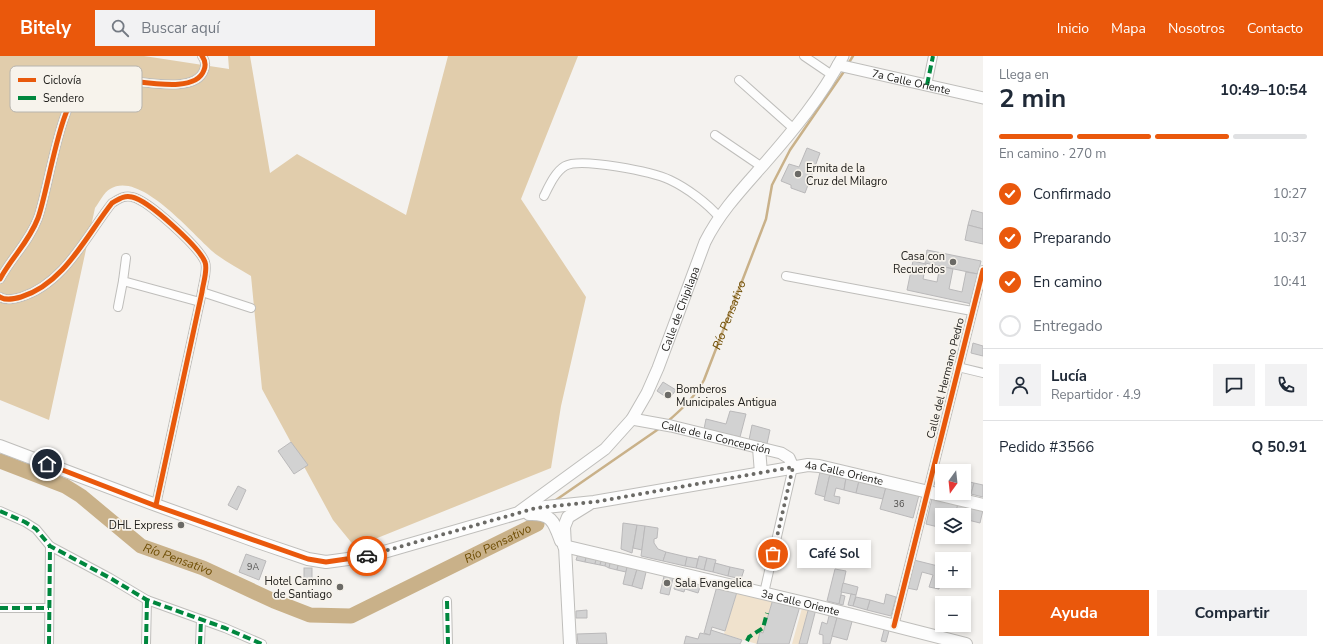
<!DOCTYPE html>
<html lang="es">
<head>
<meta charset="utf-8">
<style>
	:root { --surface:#fff; --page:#f2f2f3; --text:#1f2937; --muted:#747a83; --line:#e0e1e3; --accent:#ea580c }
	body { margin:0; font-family:"Nunito Sans",sans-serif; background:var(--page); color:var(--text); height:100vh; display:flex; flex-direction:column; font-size:15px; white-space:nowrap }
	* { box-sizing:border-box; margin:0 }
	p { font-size:13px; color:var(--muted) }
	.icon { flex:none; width:22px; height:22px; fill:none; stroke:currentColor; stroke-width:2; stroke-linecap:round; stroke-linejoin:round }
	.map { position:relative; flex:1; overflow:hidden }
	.sheet { display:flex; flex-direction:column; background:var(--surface); width:340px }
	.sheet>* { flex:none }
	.needle { width:26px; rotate:195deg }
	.fabs { position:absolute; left:935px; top:408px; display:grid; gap:8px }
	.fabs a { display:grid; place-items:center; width:36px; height:36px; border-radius:0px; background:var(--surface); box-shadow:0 2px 6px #0003; font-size:20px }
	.pin { position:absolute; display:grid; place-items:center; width:34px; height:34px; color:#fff; margin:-17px; border:2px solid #fff; border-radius:50%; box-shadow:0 1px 4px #0007 }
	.courier { position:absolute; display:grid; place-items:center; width:40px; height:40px; margin:-20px; border:3px solid #ea580c; border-radius:50%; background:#fff; color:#222; box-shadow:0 1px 5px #0007 }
	.bubble { position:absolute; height:28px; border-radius:0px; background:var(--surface); box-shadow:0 2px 6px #0003; font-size:13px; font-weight:700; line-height:28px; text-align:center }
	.overview em { font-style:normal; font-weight:700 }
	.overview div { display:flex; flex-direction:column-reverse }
	.overview { display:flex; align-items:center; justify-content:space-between; height:68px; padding:0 16px }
	h1 { font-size:26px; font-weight:700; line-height:30px }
	.bar { display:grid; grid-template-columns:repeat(4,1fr); gap:6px 4px; align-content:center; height:48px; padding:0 16px }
	.bar i { height:5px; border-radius:3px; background:var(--line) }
	.bar .active { background:var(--accent) }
	.bar p { grid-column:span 4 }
	.line { display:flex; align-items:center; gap:10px; padding:0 16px; border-top:1px solid var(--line) }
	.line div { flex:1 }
	.round { display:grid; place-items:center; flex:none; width:42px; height:42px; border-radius:0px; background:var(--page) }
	ol { padding:0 16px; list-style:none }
	li { display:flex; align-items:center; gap:12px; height:44px }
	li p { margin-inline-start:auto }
	li .icon { padding:4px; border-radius:50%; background:var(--accent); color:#fff; stroke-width:4 }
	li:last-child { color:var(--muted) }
	li i { width:22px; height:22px; border:2px solid var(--line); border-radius:50% }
	.action { display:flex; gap:8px; margin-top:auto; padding:8px 16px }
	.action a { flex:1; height:46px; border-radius:0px; background:var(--accent); color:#fff; font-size:16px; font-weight:700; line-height:46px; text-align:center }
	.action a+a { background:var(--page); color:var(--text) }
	header { display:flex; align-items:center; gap:24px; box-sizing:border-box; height:56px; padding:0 20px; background:var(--accent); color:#fff }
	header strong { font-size:19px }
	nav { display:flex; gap:22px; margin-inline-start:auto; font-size:14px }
	.search { width:280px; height:36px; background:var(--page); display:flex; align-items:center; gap:10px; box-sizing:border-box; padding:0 14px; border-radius:0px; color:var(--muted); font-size:15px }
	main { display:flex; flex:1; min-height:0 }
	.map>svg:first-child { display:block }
	.green { fill:#f0e2cd }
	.forest { fill:#e1cdac }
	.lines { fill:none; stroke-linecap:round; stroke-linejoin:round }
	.stream { stroke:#c9b189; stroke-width:2.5 }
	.river { stroke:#c9b189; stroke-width:15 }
	.building { fill:#d2d2d2; stroke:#bab9ba }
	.street-casing { stroke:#bfbebb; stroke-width:10 }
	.secondary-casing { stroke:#bfbebb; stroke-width:13 }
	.primary-casing { stroke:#bfbebb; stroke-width:14 }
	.street { stroke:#fdfdfd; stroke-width:8 }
	.secondary { stroke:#fdfdfd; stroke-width:11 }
	.primary { stroke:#fdfdfd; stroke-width:12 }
	.quiet { stroke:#00873e; stroke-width:4; stroke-dasharray:8 4; stroke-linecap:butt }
	.cycleway-casing { stroke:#f7f3ec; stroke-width:8 }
	.cycleway { stroke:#e8590c; stroke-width:5 }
	.done { stroke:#6b6a66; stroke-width:4; stroke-dasharray:0 7.2 }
	.route { stroke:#ea580c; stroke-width:5 }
	.poi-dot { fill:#6b6a66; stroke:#f7f3ec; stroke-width:1.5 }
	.labels { text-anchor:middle; stroke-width:3.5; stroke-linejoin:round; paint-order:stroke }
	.number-label { font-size:9px; fill:#4d4c4a }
	.street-label { font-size:11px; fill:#21201d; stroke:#f7f3ec }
	.poi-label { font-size:11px; fill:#21201d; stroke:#f7f3ec; text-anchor:start }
	.water-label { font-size:12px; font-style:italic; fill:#6e4d03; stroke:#f7f3ec }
	.key { fill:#f7f3ec; stroke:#b7b4ae; stroke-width:1 }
	.key-label { font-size:11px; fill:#21201d }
</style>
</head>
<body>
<header>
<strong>Bitely</strong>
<div class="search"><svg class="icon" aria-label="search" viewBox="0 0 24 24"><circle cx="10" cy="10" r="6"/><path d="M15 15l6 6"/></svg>Buscar aquí</div>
<nav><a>Inicio</a><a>Mapa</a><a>Nosotros</a><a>Contacto</a></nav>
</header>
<main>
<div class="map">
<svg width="983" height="588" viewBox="0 0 983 588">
	<rect width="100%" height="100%" fill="#f4f2ef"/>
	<g class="green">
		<path d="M738 534 773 543 763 577 760 576 757 588 724 578Z"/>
		<path d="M802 552 809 553 799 588H792Z"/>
	</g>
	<path class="forest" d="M0 0H144L229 13 228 0H250L270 117 297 98 406 159 448 0H578L521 143 586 241 561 350 551 412 355 491 333 464 262 333 251 220C240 213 228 207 217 199 195 182 141 113 110 133 104 136 99 147 95 152L49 364 0 344Z"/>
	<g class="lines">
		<g class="stream">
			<path d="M848 8 853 0"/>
			<path id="s1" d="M667 366C682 353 695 341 704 324L766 163 772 129 790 94 845 14"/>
			<path d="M553 446 660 372"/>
			<path d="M537 468 543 462"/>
		</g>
		<path class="river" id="s2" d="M0 405 65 430 81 440 141 490 203 512 274 545 310 559 351 560 537 468"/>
	</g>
	<g class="building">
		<path d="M807 92 820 97 805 137 791 132V129L781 125 789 108 799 111Z"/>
		<path d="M972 154 983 157V173L968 169Z"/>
		<path d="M968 169 983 173V188L965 184Z"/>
		<path d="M927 194 981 205 978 218 925 207Z"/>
		<path d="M913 205 926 208 923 223 937 226 940 210 953 213 949 233 962 236 966 216 978 218 972 248 907 234Z"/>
		<path d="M973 287 983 290V300L971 297Z"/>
		<path d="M663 326 676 334 669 343 657 335Z"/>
		<path d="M730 355 746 358 740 381 704 373 706 363 726 368Z"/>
		<path d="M752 369 770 374 767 388 749 384Z"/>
		<path d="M291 386 308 409 294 418 278 395Z"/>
		<path d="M820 416 830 418 825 441 815 438Z"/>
		<path d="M937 417 942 419 940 429 934 428Z"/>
		<path d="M830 418 846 422 844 434 836 432 834 440 840 441 839 448 824 444Z"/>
		<path d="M846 422 859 425 856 437 844 434Z"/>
		<path d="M859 425 886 431 883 443 856 437Z"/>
		<path d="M966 425 974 427 971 438 964 436Z"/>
		<path d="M974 427 983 429V441L971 438Z"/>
		<path d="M238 430 246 434 237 454 228 449Z"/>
		<path d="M886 431 919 439 913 462 880 453Z"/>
		<path d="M932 442 958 448 955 459H942V472L926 468Z"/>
		<path d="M958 448 983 454 980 467 964 463V459H955Z"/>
		<path d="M623 467 637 469 632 497 621 493Z"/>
		<path d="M637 469 645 470 642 494 633 492Z"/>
		<path d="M645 470 658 472 657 482 654 483V487L658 493 666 496 663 505 641 500Z"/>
		<path d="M579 495 587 497 585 506 576 504Z"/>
		<path d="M666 496 687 501 685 510 663 505Z"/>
		<path d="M587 497 597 499 595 508 585 506Z"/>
		<path d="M246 498 266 505 259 524 239 516Z"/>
		<path d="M597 499 602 501 600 509 595 508Z"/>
		<path d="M699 500 707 502 704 514 696 512Z"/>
		<path d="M602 501 607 502 605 510 600 509Z"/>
		<path d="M687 501 698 503 696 512 685 510Z"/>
		<path d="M607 502 611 503 609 512 605 510Z"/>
		<path d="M707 502 716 504 713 516 704 514Z"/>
		<path d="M611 503 619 505 617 514 609 512Z"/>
		<path d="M914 504 942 511 939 533 929 531 933 519 922 516 917 534 907 532Z"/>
		<path d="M619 505 628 507 626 516 617 514Z"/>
		<path d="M628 507 638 510 632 530 623 528Z"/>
		<path d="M715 507 730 511 728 520 713 516Z"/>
		<path d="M638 510 647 512 642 533 632 530Z"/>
		<path d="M730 511 744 514 741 523 728 520Z"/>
		<rect x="304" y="512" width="8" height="11"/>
		<path d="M835 513 846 515 839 548 827 545Z"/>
		<path d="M665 516 674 518 669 539 660 537Z"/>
		<path d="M677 519 688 521 684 536 674 533Z"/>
		<path d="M688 521 702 525 698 537 685 533Z"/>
		<path d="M843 527 858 531 856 539 841 536Z"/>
		<path d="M717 530 737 536 725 575 712 571 710 579 704 577Z"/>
		<path d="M851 538 856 539 853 550 848 549Z"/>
		<path d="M886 538 896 541 891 560 867 554 870 544 884 548Z"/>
		<path d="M841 539 845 540 843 549 839 548Z"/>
		<path d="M856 541 870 544 867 554 853 550Z"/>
		<path d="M773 543 800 550 789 588H757L760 576 763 577Z"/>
		<path d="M809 551 816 553 807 588H799Z"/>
		<path d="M587 554V562H576V555Z"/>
		<path d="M830 556 838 558 830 588H823V579L819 578 822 566 827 568Z"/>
		<path d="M838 558 853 562 847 584 832 580Z"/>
		<path d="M885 570 890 571 886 586 881 585Z"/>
		<path d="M711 574 742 584 740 588H684L686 580 698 583 700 577 710 579Z"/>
		<path d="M606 577 607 588H578L577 578Z"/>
	</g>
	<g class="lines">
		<g class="street-casing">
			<g id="street">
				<path d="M804 0 832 19"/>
				<path d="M739 24 794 73"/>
				<path d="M927 29 933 0"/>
				<path d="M715 79 762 111"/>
				<path d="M544 140C549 130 555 116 565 110 581 101 653 116 670 124 687 132 707 147 719 161"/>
				<path d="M126 202 123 225 200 246"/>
				<path d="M786 220 972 255"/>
				<path d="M0 223C12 201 29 186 38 162 49 132 60 41 86 26 108 13 193 46 204 14 206 9 205 4 202 0"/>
				<path d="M202 236 251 252"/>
				<path d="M0 241C6 245 14 243 21 241 64 228 86 180 112 147 119 143 124 139 132 141 148 144 199 191 205 206 208 214 203 227 202 236L156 449"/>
				<path d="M118 251 123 225"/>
				<path d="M958 311 983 317"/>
				<path d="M0 455 25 466 36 473 50 490 110 522 147 544 225 572 262 588"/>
				<path d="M764 537 793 411"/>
				<path d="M447 545 448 588"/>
				<path d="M0 552H49"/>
				<path d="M894 570 983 214"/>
				<path d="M49 588 50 490"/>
				<path d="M146 588 147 544"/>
				<path d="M200 588 201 564"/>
			</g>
		</g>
		<g class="secondary-casing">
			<g id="secondary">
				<path id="s3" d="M838 9 983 42"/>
				<path id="s4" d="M632 363 671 370 781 397 789 402 793 411"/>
				<path id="s5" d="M520 455 605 393 632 363 647 337 658 312 705 186C720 156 742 133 764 108 793 75 822 40 843 0"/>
			</g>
		</g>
		<g class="primary-casing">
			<g id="primary">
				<path id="s6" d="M0 390 156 449 258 486 308 503 326 506 370 500 536 452 594 446 808 409 819 410 983 449"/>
				<path d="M759 392 761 417"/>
				<path d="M529 458C552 457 554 466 561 485"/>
				<path id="s7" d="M564 490 813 549 966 588"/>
				<path d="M570 588 564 471 568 461 589 448"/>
			</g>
		</g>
		<use href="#street" class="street"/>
		<use href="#secondary" class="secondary"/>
		<use href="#primary" class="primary"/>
		<g class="quiet">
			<path d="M927 29 933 0"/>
			<path d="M0 455 25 466 36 473 50 490 110 522 147 544 225 572 262 588"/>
			<path d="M447 545 448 588"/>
			<path d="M0 552H49"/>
			<path d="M747 585 749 581 763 572 767 557"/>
			<path d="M49 588 50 490"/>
			<path d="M146 588 147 544"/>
			<path d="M200 588 201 564"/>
		</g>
		<g class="cycleway-casing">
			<g id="cycleway">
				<path d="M0 223C12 201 29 186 38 162 49 132 60 41 86 26 108 13 193 46 204 14 206 9 205 4 202 0"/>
				<path d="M0 241C6 245 14 243 21 241 64 228 86 180 112 147 119 143 124 139 132 141 148 144 199 191 205 206 208 214 203 227 202 236L156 449"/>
				<path d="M894 570 983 214"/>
			</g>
		</g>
		<use href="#cycleway" class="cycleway"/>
	</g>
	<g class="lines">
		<path class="done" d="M367 500 536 452 594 446 793 411 773 498"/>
		<path class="route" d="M47 408 156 450 308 503 326 506 367 500"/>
	</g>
	<g class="poi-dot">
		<circle cx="798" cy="118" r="4"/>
		<circle cx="953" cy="206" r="4"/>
		<circle cx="668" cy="339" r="4"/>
		<circle cx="181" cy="469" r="4"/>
		<circle cx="667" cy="527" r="4"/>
		<circle cx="340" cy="531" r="4"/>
	</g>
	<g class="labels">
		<g class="number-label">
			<text x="899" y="451">36</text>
			<text x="253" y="514">9A</text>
		</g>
		<g class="street-label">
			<text dy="4" stroke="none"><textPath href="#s3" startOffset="75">7a Calle Oriente</textPath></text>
			<text dy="4" stroke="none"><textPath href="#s5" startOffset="266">Calle de Chipilapa</textPath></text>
			<text transform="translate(945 322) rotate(-76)" y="4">Calle del Hermano Pedro</text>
			<text dy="4" stroke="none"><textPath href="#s4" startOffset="86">Calle de la Concepción</textPath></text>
			<text dy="4" stroke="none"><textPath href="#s6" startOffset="876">4a Calle Oriente</textPath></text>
			<text dy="4" stroke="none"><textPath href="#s7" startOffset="243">3a Calle Oriente</textPath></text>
		</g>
		<g class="poi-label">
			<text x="806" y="116">Ermita de la<tspan x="806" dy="13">Cruz del Milagro</tspan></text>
			<text x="945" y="204" text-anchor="end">Casa con<tspan x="945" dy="13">Recuerdos</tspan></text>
			<text x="676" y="337">Bomberos<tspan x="676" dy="13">Municipales Antigua</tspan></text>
			<text x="173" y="473" text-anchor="end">DHL Express</text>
			<text x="332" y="529" text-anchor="end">Hotel Camino<tspan x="332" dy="13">de Santiago</tspan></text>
			<text x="675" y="531">Sala Evangelica</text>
		</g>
		<g class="water-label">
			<text dy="4" stroke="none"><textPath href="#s1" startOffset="126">Río Pensativo</textPath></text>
			<text dy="4" stroke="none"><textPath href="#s2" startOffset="554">Río Pensativo</textPath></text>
			<text dy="4" stroke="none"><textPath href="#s2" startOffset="206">Río Pensativo</textPath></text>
		</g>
	</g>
	<rect x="10" y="10" width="132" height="46" rx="6" class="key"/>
	<rect x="18" y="22" width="18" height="4" fill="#e8590c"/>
	<rect x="18" y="40" width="18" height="4" fill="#00873e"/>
	<g class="key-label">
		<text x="43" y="28">Ciclovía</text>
		<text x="43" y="46">Sendero</text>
	</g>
</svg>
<div class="fabs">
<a><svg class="needle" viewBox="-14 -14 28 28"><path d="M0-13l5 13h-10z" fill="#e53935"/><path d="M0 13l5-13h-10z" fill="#747a83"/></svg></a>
<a><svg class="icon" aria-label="layers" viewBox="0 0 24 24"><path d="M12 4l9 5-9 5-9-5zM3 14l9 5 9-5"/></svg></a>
<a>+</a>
<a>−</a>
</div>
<div class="pin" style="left:773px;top:498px;background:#ea580c"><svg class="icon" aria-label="bag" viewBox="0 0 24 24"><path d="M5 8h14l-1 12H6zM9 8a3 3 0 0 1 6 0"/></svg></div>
<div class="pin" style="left:47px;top:408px;background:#1f2937"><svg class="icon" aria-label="home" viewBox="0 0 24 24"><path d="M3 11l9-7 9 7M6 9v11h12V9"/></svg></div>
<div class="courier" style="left:367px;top:500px"><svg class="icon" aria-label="car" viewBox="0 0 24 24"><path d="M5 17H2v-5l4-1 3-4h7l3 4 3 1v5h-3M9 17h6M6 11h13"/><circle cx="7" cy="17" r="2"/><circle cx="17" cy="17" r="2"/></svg></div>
<div class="bubble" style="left:797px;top:484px;width:74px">Café Sol</div>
</div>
<section class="sheet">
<div class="overview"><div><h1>2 min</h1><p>Llega en</p></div><em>10:49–10:54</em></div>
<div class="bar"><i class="active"></i><i class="active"></i><i class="active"></i><i></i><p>En camino · 270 m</p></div>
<ol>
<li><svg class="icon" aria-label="check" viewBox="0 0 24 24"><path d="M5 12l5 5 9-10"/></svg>Confirmado<p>10:27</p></li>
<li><svg class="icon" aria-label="check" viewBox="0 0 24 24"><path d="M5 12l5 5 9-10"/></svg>Preparando<p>10:37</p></li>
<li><svg class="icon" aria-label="check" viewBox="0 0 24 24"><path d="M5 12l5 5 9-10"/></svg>En camino<p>10:41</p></li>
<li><i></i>Entregado</li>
</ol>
<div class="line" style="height:72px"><a class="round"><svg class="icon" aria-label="person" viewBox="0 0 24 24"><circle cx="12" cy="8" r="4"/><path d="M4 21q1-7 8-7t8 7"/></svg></a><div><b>Lucía</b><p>Repartidor · 4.9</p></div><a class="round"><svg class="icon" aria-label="chat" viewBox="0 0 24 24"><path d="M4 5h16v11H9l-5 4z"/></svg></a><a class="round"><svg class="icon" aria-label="phone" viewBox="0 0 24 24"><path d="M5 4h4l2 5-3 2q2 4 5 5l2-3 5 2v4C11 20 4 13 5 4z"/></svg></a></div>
<div class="line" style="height:52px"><div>Pedido #3566</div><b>Q 50.91</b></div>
<div class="action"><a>Ayuda</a><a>Compartir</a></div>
</section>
</main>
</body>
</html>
